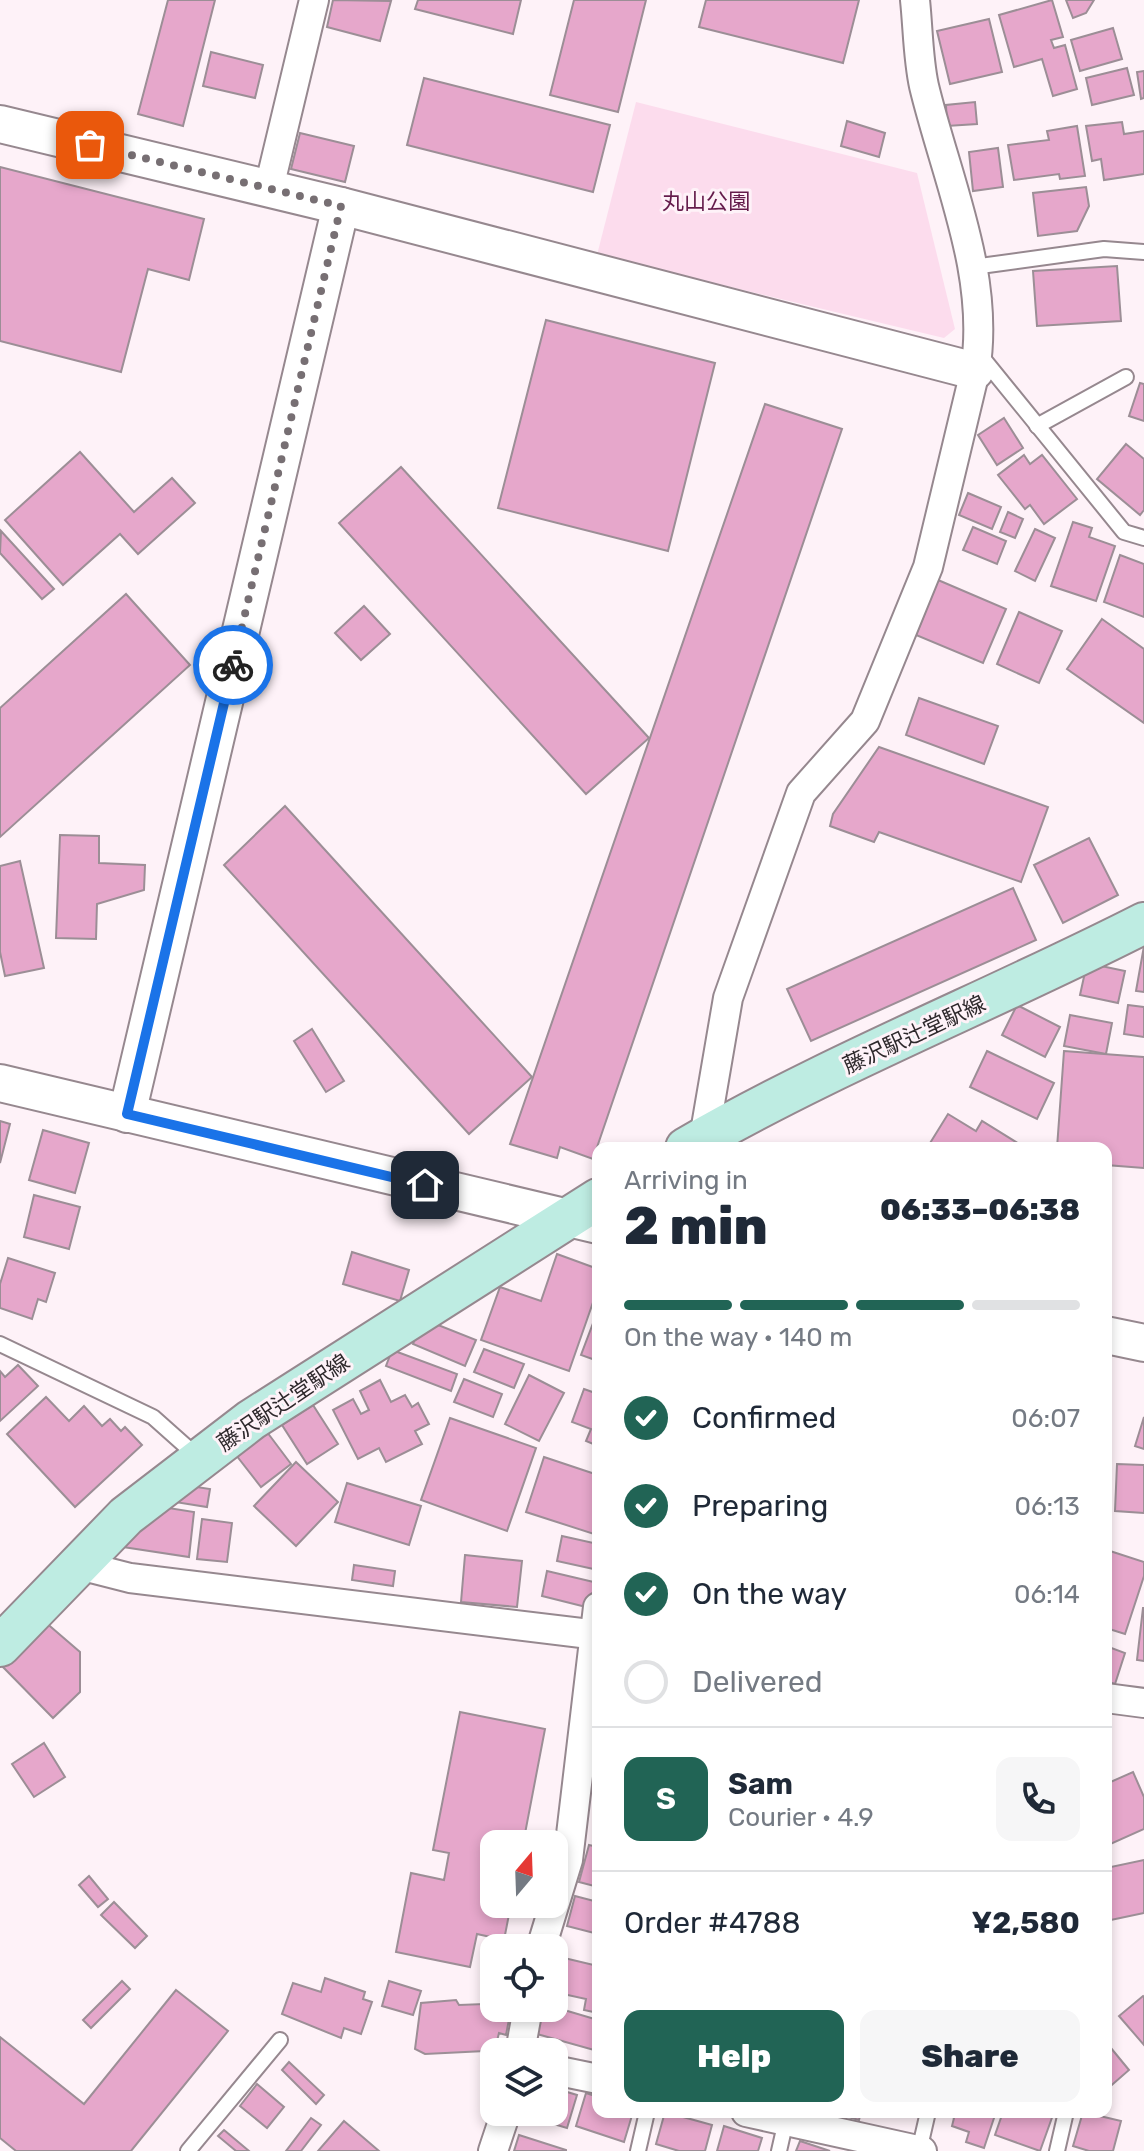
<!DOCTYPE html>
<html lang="en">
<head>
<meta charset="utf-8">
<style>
	:root { --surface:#fff; --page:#f6f6f7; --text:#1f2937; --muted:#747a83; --line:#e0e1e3; --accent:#216455 }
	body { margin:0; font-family:Rubik,"Noto Sans JP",sans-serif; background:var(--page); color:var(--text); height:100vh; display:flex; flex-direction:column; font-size:30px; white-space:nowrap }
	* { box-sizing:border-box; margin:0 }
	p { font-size:26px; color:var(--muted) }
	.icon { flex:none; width:44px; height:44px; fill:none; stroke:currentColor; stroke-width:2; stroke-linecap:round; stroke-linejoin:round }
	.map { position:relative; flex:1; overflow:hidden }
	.drawer { position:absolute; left:592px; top:1142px; width:520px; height:976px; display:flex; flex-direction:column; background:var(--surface); border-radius:16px; box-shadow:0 4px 12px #0003 }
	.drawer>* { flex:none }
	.needle { width:52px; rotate:19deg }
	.controls { position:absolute; left:480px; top:1830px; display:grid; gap:16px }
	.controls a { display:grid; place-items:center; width:88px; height:88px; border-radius:16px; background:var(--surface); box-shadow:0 4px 12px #0003; font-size:40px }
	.pin { position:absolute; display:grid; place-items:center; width:68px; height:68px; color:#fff; margin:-34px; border-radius:16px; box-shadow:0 4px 12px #0006 }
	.courier { position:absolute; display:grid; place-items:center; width:80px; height:80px; margin:-40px; border:6px solid #1a73e8; border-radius:50%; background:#fff; color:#222; box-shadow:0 2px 10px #0007 }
	.summary em { font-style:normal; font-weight:800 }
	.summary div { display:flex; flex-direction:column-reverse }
	.summary { display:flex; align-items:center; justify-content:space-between; height:136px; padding:0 32px }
	h1 { font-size:52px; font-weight:800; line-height:60px }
	.bar { display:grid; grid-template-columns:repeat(4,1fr); gap:12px 8px; align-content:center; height:96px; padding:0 32px }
	.bar i { height:10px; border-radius:6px; background:var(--line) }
	.bar .active { background:var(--accent) }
	.bar p { grid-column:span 4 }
	.line { display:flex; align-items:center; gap:20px; padding:0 32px; border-top:2px solid var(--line) }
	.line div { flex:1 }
	.round { display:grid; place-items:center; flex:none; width:84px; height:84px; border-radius:16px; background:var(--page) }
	ol { padding:0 32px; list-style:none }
	li { display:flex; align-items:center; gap:24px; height:88px }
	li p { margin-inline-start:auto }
	li .icon { padding:8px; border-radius:50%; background:var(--accent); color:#fff; stroke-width:4 }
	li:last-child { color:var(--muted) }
	li i { width:44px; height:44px; border:4px solid var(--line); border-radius:50% }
	.action { display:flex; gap:16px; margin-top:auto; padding:16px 32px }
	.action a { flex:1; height:92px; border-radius:16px; background:var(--accent); color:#fff; font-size:32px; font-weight:800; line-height:92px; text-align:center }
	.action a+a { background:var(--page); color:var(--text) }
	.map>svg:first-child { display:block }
	.green { fill:#fcdced }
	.building { fill:#e6a7cb; stroke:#9c8e96; stroke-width:2 }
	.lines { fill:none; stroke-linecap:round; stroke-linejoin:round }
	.service-casing { stroke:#96888f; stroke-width:18 }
	.minor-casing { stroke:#96888f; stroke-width:32 }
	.tertiary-casing { stroke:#96888f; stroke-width:40 }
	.secondary-casing { stroke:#96888f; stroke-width:44 }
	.service { stroke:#fff; stroke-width:14 }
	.minor { stroke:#fff; stroke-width:28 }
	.tertiary { stroke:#fff; stroke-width:36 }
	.secondary { stroke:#beece2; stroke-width:40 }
	.done { stroke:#776f73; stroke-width:8; stroke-dasharray:0 14.4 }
	.route { stroke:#1a73e8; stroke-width:10 }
	.labels { text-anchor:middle; stroke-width:6; stroke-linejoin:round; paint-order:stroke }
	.park-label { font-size:22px; fill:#641b4b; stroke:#fef2f8 }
	.street-label { font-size:22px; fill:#2e292c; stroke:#fef2f8 }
</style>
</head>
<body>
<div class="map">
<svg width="1144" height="2151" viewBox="0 0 1144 2151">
	<rect width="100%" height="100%" fill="#fef2f8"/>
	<path class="green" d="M636 102 917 173 955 329 944 338 597 255Z"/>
	<g class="building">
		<path d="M168 0H215L183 126 138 114Z"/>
		<path d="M333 0 391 1 380 41 327 27Z"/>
		<path d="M418 0H521L513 34 415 9Z"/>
		<path d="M574 0H646L618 112 550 95Z"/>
		<path d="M706 0H859L843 63 699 27Z"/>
		<path d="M1052 0 1063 37 1051 40 1054 48 1065 45 1077 89 1053 96 1042 59 1014 67 999 15Z"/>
		<path d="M1066 0H1094L1086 13 1073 18Z"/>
		<path d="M989 19 1002 72 950 84 937 31Z"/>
		<path d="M1113 28 1122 59 1080 71 1071 40Z"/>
		<path d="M211 52 263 65 255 98 203 86Z"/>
		<path d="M1127 68 1134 95 1092 105 1086 78Z"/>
		<path d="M1144 71V98L1141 99 1137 72Z"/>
		<path d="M424 78 610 125 593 192 407 145Z"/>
		<path d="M975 102 977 124 947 126 946 105Z"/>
		<path d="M847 121 885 133 879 157 841 146Z"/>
		<path d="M1122 122 1124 134 1144 131V174L1104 180 1101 159 1092 161 1086 126Z"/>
		<path d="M1077 126 1085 176 1060 179 1059 174 1014 180 1008 145 1049 140 1047 131Z"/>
		<path d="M300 133 354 146 345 182 291 169Z"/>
		<path d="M998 148 1003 187 973 191 969 152Z"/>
		<path d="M0 167 204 219 189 280 148 269 121 372 0 341Z"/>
		<path d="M1086 187 1089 206 1077 231 1038 236 1033 193Z"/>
		<path d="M1117 266 1121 321 1037 326 1033 271Z"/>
		<path d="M546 320 715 363 668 551 498 508Z"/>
		<path d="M1140 383 1144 384V421L1129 416Z"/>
		<path d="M765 404 842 429 593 1159 560 1147 557 1158 510 1144Z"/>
		<path d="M1004 418 1023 448 997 465 978 435Z"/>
		<path d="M1126 444 1144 459V510L1140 515 1097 479Z"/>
		<path d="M80 452 134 512 172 478 195 503 138 554 120 534 63 585 5 520Z"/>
		<path d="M1024 455 1030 464 1042 455 1077 499 1044 524 1030 505 1025 509 998 475Z"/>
		<path d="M401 467 649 738 586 794 339 523Z"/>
		<path d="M968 493 1001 507 992 529 959 515Z"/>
		<path d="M1008 512 1023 519 1015 538 1000 532Z"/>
		<path d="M1073 522 1092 528 1089 537 1115 546 1096 601 1051 586Z"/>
		<path d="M973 527 1006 541 997 564 963 550Z"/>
		<path d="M1035 529 1055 538 1035 581 1015 571Z"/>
		<path d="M1 531 54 589 42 599 0 553Z"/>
		<path d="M1120 555 1144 564V617L1104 602Z"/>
		<path d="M938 580 1006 609 983 663 916 635Z"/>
		<path d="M126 594 190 665 0 837V708Z"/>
		<path d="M364 606 390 634 361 660 335 633Z"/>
		<path d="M1019 612 1062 631 1039 683 997 664Z"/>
		<path d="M1102 619 1144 649V723L1067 669Z"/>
		<path d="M919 698 998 726 984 764 906 735Z"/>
		<path d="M879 747 1048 807 1021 882 879 832 874 842 830 826 833 814Z"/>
		<path d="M285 806 532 1077 469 1134 224 865Z"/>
		<path d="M60 835 99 836V863L145 865 144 890 97 904 96 939 56 938Z"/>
		<path d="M1089 838 1118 895 1063 923 1034 865Z"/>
		<path d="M20 861 44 968 5 976 0 952V866Z"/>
		<path d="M1013 888 1036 940 811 1041 787 989Z"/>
		<path d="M1144 946V992L1136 991Z"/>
		<path d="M1087 963 1125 971 1118 1003 1080 995Z"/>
		<path d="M1017 1005 1060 1027 1045 1057 1002 1035Z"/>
		<path d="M1128 1005 1144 1007V1037L1124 1034Z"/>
		<path d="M1070 1015 1112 1023 1106 1054 1064 1046Z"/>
		<path d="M312 1029 344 1081 326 1092 294 1041Z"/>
		<path d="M987 1051 1054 1083 1037 1119 970 1087Z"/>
		<path d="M1064 1051 1144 1057V1168L1106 1165V1148H1057Z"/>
		<path d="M948 1114 976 1131 982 1121 1024 1147 927 1148Z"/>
		<path d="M0 1121 10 1124 0 1163Z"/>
		<path d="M43 1130 89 1143 75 1193 29 1180Z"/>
		<path d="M34 1195 80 1207 69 1249 24 1237Z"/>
		<path d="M352 1252 409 1270 400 1301 343 1284Z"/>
		<path d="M557 1254 598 1269V1288L569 1371 481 1340 500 1287 541 1301Z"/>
		<path d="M8 1258 55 1273 46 1302 38 1299 32 1319 0 1308V1284Z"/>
		<path d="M598 1310V1361L581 1355Z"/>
		<path d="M423 1319 476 1340 465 1366 413 1344Z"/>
		<path d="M484 1349 524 1364 514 1388 474 1372Z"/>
		<path d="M392 1350 457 1374 451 1391 386 1366Z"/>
		<path d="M18 1365 38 1386 0 1421V1371L5 1377Z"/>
		<path d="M529 1375 564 1393 539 1441 505 1424Z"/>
		<path d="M464 1379 502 1394 493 1417 454 1402Z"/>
		<path d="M380 1380 391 1402 405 1395 412 1407 418 1403 429 1424 415 1431 422 1444 386 1462 379 1448 358 1459 333 1410 353 1399 361 1414 369 1410 360 1391Z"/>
		<path d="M584 1389 598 1394V1446L586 1441 591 1429 572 1422Z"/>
		<path d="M46 1397 69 1421 84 1406 102 1426 110 1419 121 1431 125 1427 142 1445 75 1507 7 1434Z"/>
		<path d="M313 1405 338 1444 307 1464 282 1425Z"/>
		<path d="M1144 1417V1449L1135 1446Z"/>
		<path d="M450 1418 536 1448 507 1531 421 1500Z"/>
		<path d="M267 1432 291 1464 261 1487 236 1455Z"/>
		<path d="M544 1457 598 1475 597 1535 526 1512Z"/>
		<path d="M296 1462 338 1502 296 1546 254 1506Z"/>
		<path d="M1117 1464 1144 1465V1513L1115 1511Z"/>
		<path d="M347 1483 421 1506 409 1545 335 1522Z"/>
		<path d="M177 1484 210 1489 207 1507 175 1502Z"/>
		<path d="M156 1506 194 1512 189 1557 123 1547Z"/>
		<path d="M202 1519 232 1523 227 1562 197 1559Z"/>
		<path d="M562 1536 598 1544V1570L557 1561Z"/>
		<path d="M1110 1551 1144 1562V1576L1125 1634 1106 1628V1563Z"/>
		<path d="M465 1555 522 1561 517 1607 461 1602Z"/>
		<path d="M354 1565 395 1571 393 1586 352 1580Z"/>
		<path d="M547 1571 598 1583 594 1609 542 1596Z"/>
		<path d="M1143 1608H1144V1661L1137 1660Z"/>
		<path d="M44 1621 80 1652V1692L53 1718 0 1664Z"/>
		<path d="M1106 1646 1125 1653 1115 1684 1106 1681Z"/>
		<path d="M460 1712 545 1729 523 1844H494V1904H511L504 1940 477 1934 470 1967 396 1952 411 1873 444 1880 449 1853 433 1850Z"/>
		<path d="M44 1743 65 1777 34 1797 12 1764Z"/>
		<path d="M1133 1772 1144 1797V1829L1106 1846V1784Z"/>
		<path d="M589 1845 598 1847V1887L579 1882Z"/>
		<path d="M1144 1860V1913L1106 1921V1868Z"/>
		<path d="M89 1876 108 1899 98 1907 79 1885Z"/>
		<path d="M575 1896 598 1902V1934L567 1926Z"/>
		<path d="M114 1902 147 1936 135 1948 101 1915Z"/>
		<path d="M560 1957 598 1966V2013L584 2010 586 1999 554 1992Z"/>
		<path d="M325 1978 365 1992 363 1999 372 2002 361 2034 344 2028 341 2038 282 2014 293 1983 321 1992Z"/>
		<path d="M122 1981 130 1989 91 2028 83 2020Z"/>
		<path d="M389 1981 421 1991 413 2015 382 2006Z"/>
		<path d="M176 1990 228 2031 131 2151H16L0 2138V2037L84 2104Z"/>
		<path d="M1143 1996 1144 1997V2045L1119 2016Z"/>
		<path d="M456 2000 459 2005 485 2004 510 2014 506 2035 499 2033 497 2041H490L485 2051 425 2054 415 2049 421 2003Z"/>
		<path d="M554 2007 598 2020 594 2050 537 2034 544 2008Z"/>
		<path d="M1106 2042 1129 2070 1106 2090Z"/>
		<path d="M289 2062 324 2095 316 2104 282 2070Z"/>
		<path d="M257 2084 284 2107 267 2128 240 2106Z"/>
		<path d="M554 2088 577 2095 567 2128 530 2117 531 2112H554Z"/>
		<path d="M586 2093 598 2097V2112H633L624 2142 576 2126Z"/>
		<path d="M665 2112 712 2125 705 2151H679L656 2144Z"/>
		<path d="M829 2112H861L859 2120Z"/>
		<path d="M944 2112H996L984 2148 966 2142 969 2132 952 2126 954 2118Z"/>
		<path d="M1003 2112H1054L1040 2151 995 2135Z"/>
		<path d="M1083 2112 1121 2121 1113 2151H1089L1073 2146Z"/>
		<path d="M311 2118 321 2125 301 2151H286Z"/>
		<path d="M344 2121 379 2151H318Z"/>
		<path d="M724 2126 762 2138 758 2151H717Z"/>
		<path d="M224 2130 249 2151H236L218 2136Z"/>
		<path d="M519 2135 566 2150V2151H514Z"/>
		<path d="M800 2141 830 2151H796Z"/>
	</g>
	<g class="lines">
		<g class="service-casing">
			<g id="service">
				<path d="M973 267 1104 249 1144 252"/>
				<path d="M981 356 1124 532 1144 538"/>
				<path d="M1037 426 1126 377"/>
				<path d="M0 1344 153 1417 199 1458"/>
				<path d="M188 2151 280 2040"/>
				<path d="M638 2151 647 2112"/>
				<path d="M779 2151 787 2116"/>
				<path d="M919 2151 928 2112"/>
				<path d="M1057 2151 1066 2112"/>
			</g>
		</g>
		<g class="minor-casing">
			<g id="minor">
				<path d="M269 188 314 0"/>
				<path d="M704 1138 728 998 801 793 865 721 928 567 975 371C991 275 946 178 924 86 918 59 918 28 915 0"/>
				<path d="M79 1565 130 1578 598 1635"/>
				<path d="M1106 1698 1144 1703"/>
				<path d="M541 1948 568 1860 598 1607"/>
				<path d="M520 2052 528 2008"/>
				<path d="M554 2070 598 2079"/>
				<path d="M746 2112 922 2151"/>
				<path d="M493 2151 506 2112"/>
			</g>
		</g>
		<g class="tertiary-casing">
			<g id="tertiary">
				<path d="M0 124 341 206 975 371"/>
				<path d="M0 1083 598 1225"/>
				<path d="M127 1114 341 206"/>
				<path d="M1106 1335 1144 1343"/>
			</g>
		</g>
		<g class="secondary-casing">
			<g id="secondary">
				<path d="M686 1148C833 1063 993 1000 1144 923"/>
				<path d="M0 1646 126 1516 251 1420 598 1199"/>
			</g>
		</g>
		<use href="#service" class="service"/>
		<use href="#minor" class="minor"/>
		<use href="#tertiary" class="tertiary"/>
		<use href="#secondary" class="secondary"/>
	</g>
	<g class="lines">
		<path class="done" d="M90 145 341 206 233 665"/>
		<path class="route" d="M233 665 127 1114 425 1185"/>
	</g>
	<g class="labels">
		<g class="park-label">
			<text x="706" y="209">丸山公園</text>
		</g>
		<g class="street-label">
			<text transform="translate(914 1034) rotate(-25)" y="8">藤沢駅辻堂駅線</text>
			<text transform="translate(283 1402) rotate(-34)" y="8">藤沢駅辻堂駅線</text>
		</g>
	</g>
</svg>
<div class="controls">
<a><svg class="needle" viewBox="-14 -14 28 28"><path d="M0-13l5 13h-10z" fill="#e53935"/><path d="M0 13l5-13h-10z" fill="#747a83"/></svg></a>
<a><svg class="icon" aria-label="locate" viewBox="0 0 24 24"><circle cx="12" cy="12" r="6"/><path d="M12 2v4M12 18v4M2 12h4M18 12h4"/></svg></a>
<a><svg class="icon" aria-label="layers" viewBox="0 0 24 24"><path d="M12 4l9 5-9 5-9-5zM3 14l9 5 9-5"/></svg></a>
</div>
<div class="pin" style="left:90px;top:145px;background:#ea580c"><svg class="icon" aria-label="bag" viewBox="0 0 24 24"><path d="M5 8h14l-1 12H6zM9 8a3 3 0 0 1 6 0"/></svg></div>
<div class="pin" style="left:425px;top:1185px;background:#1f2937"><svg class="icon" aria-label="home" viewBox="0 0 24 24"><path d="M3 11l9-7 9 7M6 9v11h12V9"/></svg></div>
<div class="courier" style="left:233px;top:665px"><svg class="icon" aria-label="bike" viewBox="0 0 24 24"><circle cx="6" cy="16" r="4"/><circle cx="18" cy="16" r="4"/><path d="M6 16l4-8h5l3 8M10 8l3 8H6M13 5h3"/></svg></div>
<section class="drawer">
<div class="summary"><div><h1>2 min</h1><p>Arriving in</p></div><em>06:33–06:38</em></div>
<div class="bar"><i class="active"></i><i class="active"></i><i class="active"></i><i></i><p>On the way · 140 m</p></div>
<ol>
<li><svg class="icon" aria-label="check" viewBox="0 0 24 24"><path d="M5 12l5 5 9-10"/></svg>Confirmed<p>06:07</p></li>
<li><svg class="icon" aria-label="check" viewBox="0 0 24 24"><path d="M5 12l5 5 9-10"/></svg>Preparing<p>06:13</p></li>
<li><svg class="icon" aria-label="check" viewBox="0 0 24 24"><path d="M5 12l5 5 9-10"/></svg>On the way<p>06:14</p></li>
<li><i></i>Delivered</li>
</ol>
<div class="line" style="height:144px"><b class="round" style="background:var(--accent);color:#fff">S</b><div><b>Sam</b><p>Courier · 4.9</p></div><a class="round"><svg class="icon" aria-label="phone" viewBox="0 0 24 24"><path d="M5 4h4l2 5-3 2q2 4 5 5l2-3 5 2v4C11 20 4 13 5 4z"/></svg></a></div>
<div class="line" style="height:104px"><div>Order #4788</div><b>¥2,580</b></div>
<div class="action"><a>Help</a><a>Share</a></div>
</section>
</div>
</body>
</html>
